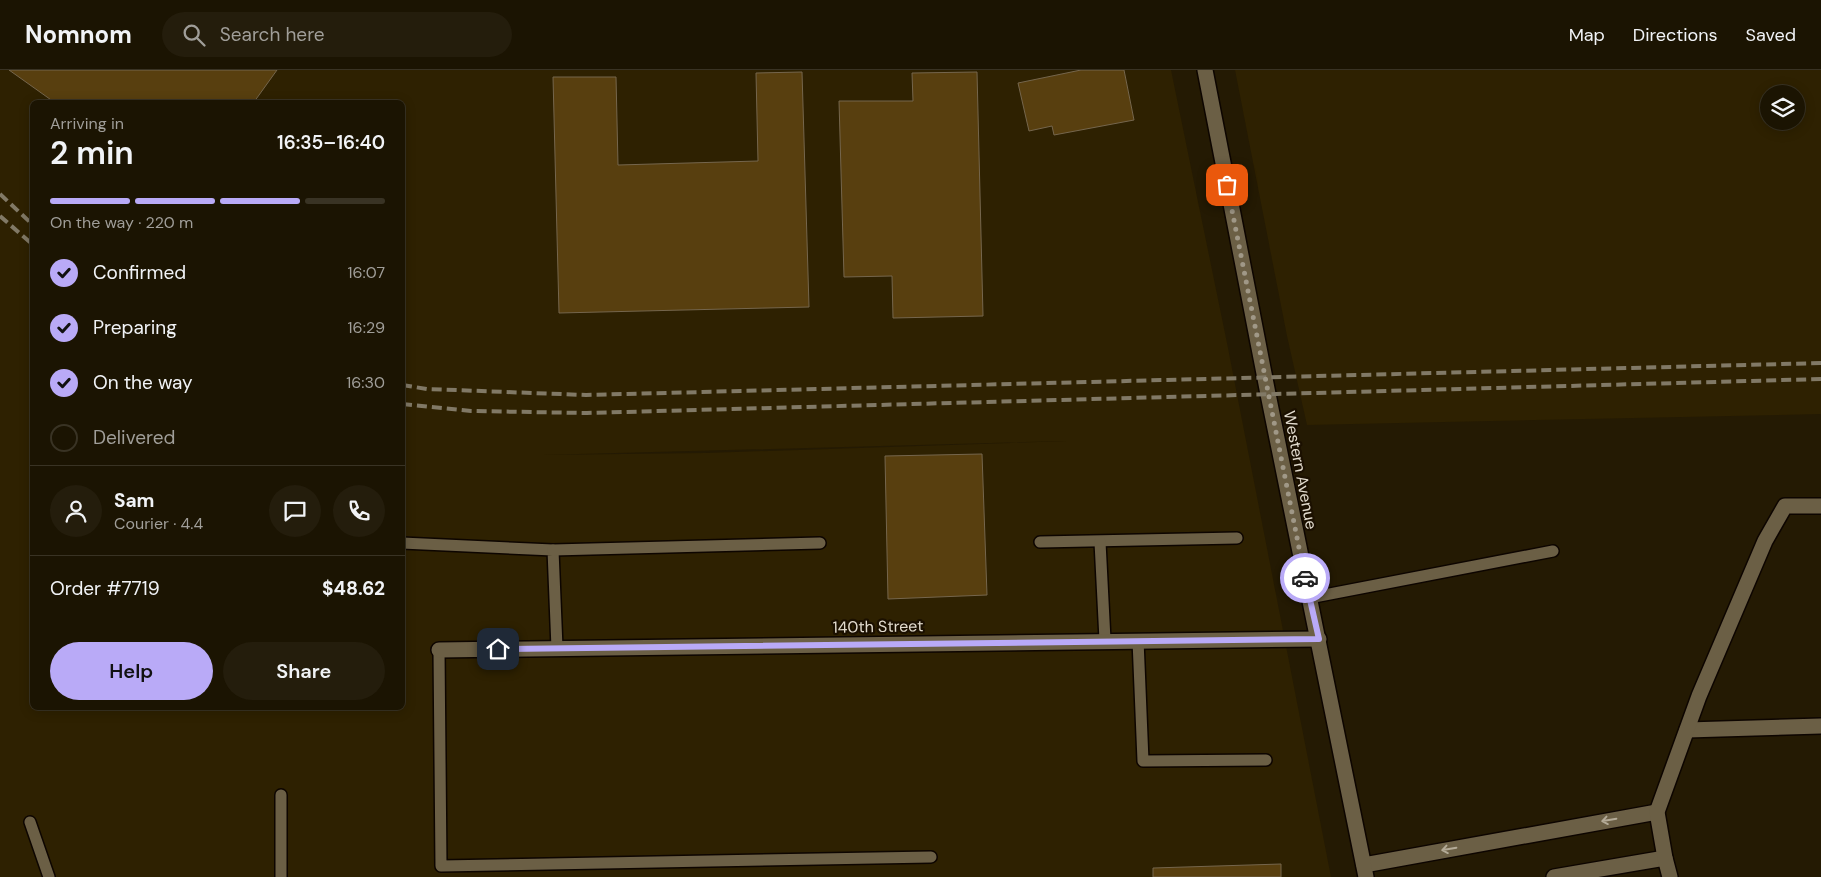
<!DOCTYPE html>
<html lang="en">
<head>
<meta charset="utf-8">
<style>
	:root { --surface:#1b1402; --page:#241d0c; --text:#f1f3f6; --muted:#a09e99; --line:#393324; --accent:#b9aaf7 }
	body { margin:0; font-family:"DM Sans",sans-serif; background:var(--page); color:var(--text); height:100vh; display:flex; flex-direction:column; font-size:19px; white-space:nowrap }
	* { box-sizing:border-box; margin:0 }
	p { font-size:16px; color:var(--muted) }
	.icon { flex:none; width:28px; height:28px; fill:none; stroke:currentColor; stroke-width:2; stroke-linecap:round; stroke-linejoin:round }
	.map { position:relative; flex:1; overflow:hidden }
	.drawer { position:absolute; left:30px; top:30px; width:375px; height:610px; display:flex; flex-direction:column; background:var(--surface); border-radius:8px; box-shadow:0 2px 12px #0003,0 0 0 1px var(--line) }
	.drawer>* { flex:none }
	.tools { position:absolute; left:1760px; top:15px; display:grid; gap:10px }
	.tools a { display:grid; place-items:center; width:45px; height:45px; border-radius:50%; background:var(--surface); box-shadow:0 2px 12px #0003,0 0 0 1px var(--line); font-size:25px }
	.pin { position:absolute; display:grid; place-items:center; width:42px; height:42px; color:#fff; margin:-21px; border-radius:10px; box-shadow:0 2px 8px #0006 }
	.courier { position:absolute; display:grid; place-items:center; width:50px; height:50px; margin:-25px; border:4px solid #b9aaf7; border-radius:50%; background:#fff; color:#222; box-shadow:0 1px 6px #0007 }
	.headline em { font-style:normal; font-weight:600 }
	.headline div { display:flex; flex-direction:column-reverse }
	.headline { display:flex; align-items:center; justify-content:space-between; height:85px; padding:0 20px }
	h1 { font-size:32px; font-weight:600; line-height:38px }
	.bar { display:grid; grid-template-columns:repeat(4,1fr); gap:8px 5px; align-content:center; height:60px; padding:0 20px }
	.bar i { height:6px; border-radius:4px; background:var(--line) }
	.bar .on { background:var(--accent) }
	.bar p { grid-column:span 4 }
	.line { display:flex; align-items:center; gap:12px; padding:0 20px; border-top:1px solid var(--line) }
	.line div { flex:1 }
	.round { display:grid; place-items:center; flex:none; width:52px; height:52px; border-radius:26px; background:var(--page) }
	ol { padding:0 20px; list-style:none }
	li { display:flex; align-items:center; gap:15px; height:55px }
	li p { margin-inline-start:auto }
	li .icon { padding:5px; border-radius:50%; background:var(--accent); color:#111; stroke-width:4 }
	li:last-child { color:var(--muted) }
	li i { width:28px; height:28px; border:2px solid var(--line); border-radius:50% }
	.button { display:flex; gap:10px; margin-top:auto; padding:10px 20px }
	.button a { flex:1; height:58px; border-radius:30px; background:var(--accent); color:#111; font-size:20px; font-weight:600; line-height:58px; text-align:center }
	.button a+a { background:var(--page); color:var(--text) }
	header { display:flex; align-items:center; gap:30px; box-sizing:border-box; height:70px; padding:0 25px; background:var(--surface); border-bottom:1px solid var(--line) }
	header strong { font-size:24px }
	nav { display:flex; gap:28px; margin-inline-start:auto; font-size:18px }
	.search { width:350px; height:45px; background:var(--page); display:flex; align-items:center; gap:12px; box-sizing:border-box; padding:0 18px; border-radius:28px; color:var(--muted); font-size:19px }
	.map>svg:first-child { display:block }
	.built { fill:#2e2101; fill-rule:evenodd }
	.building { fill:#583f0f; stroke:#75664d }
	.lines { fill:none; stroke-linecap:round; stroke-linejoin:round }
	.lane-casing { stroke:#0d0500; stroke-width:14 }
	.street-casing { stroke:#0d0500; stroke-width:18 }
	.secondary-casing { stroke:#0d0500; stroke-width:18 }
	.lane { stroke:#6b5f45; stroke-width:11 }
	.street { stroke:#6b5f45; stroke-width:15 }
	.secondary { stroke:#6b5f45; stroke-width:15 }
	.rail { stroke:#817966; stroke-width:4; stroke-dasharray:10 5; stroke-linecap:butt }
	.oneway { stroke:#b3aa97 }
	.done { stroke:#a09887; stroke-width:5; stroke-dasharray:0 9 }
	.route { stroke:#b9aaf7; stroke-width:6 }
	.labels { text-anchor:middle; stroke-width:4.5; stroke-linejoin:round; paint-order:stroke }
	.street-label { font-size:16px; fill:#e3dcce; stroke:#1b1000 }
</style>
</head>
<body>
<header>
<strong>Nomnom</strong>
<div class="search"><svg class="icon" aria-label="search" viewBox="0 0 24 24"><circle cx="10" cy="10" r="6"/><path d="M15 15l6 6"/></svg>Search here</div>
<nav><a>Map</a><a>Directions</a><a>Saved</a></nav>
</header>
<div class="map">
<svg width="1821" height="807" viewBox="0 0 1821 807">
	<rect width="100%" height="100%" fill="#241a03"/>
	<g class="built">
		<path d="M0 0H1171L1227 273 1331 807H0ZM32 32H402V638H32ZM1067 371 706 383 542 385Z"/>
		<path d="M1235 0H1821V344L1307 355 1287 266ZM1769 24H1796V51H1769Z"/>
	</g>
	<g class="building">
		<path d="M9 0H277L254 32H54Z"/>
		<path d="M1081 0H1124L1134 50 1054 65 1052 56 1029 61 1018 13Z"/>
		<path d="M802 2 809 237 559 243 553 7H616L618 95 758 91 756 3Z"/>
		<path d="M977 2 983 246 893 248 892 206 844 207 839 31H913L912 3Z"/>
		<path d="M982 384 987 525 888 529 885 386Z"/>
		<path d="M1281 794V807H1153V798Z"/>
	</g>
	<g class="lines">
		<g class="lane-casing">
			<g id="lane">
				<path d="M1040 472 1237 468"/>
				<path d="M1100 472 1105 570"/>
				<path d="M402 473 553 480 557 578"/>
				<path d="M553 480 820 473"/>
				<path d="M1309 528 1553 481"/>
				<path d="M1138 570 1143 691 1266 690"/>
				<path d="M439 580 441 796 931 787"/>
				<path d="M281 725V807"/>
				<path d="M30 752 49 807"/>
			</g>
		</g>
		<g class="street-casing">
			<g id="street">
				<path d="M439 580 1319 569"/>
				<path d="M1687 660 1821 656"/>
				<path d="M1364 795 1657 742"/>
				<path d="M1554 807 1665 788"/>
				<path d="M1670 807 1665 788 1657 742 1699 626 1765 471 1785 436H1821"/>
			</g>
		</g>
		<g class="secondary-casing">
			<path id="secondary" d="M1205 0 1268 324 1366 807"/>
		</g>
		<use href="#lane" class="lane"/>
		<use href="#street" class="street"/>
		<use href="#secondary" class="secondary"/>
		<g class="rail">
			<path d="M0 124 32 154"/>
			<path d="M0 146 32 174"/>
			<path d="M402 315 427 319 586 325 1821 293"/>
			<path d="M402 334 471 341 587 343 1821 309"/>
		</g>
	</g>
	<defs><path id="oneway-shaft" d="M-6 0H5M1.5-3L5.5 0L1.5 3" fill="none" stroke-width="1.6" stroke-linecap="round" stroke-linejoin="round" transform="scale(1.25)"/></defs>
	<g class="oneway">
		<use href="#oneway-shaft" transform="translate(1609 750) rotate(170)"/>
		<use href="#oneway-shaft" transform="translate(1449 779) rotate(170)"/>
	</g>
	<g class="lines">
		<path class="done" d="M1227 115 1305 508"/>
		<path class="route" d="M498 579 1319 569 1305 508"/>
	</g>
	<g class="labels">
		<g class="street-label">
			<text transform="translate(1301 400) rotate(79)" y="6">Western Avenue</text>
			<text transform="translate(878 556) rotate(-1)" y="6">140th Street</text>
		</g>
	</g>
</svg>
<div class="tools">
<a><svg class="icon" aria-label="layers" viewBox="0 0 24 24"><path d="M12 4l9 5-9 5-9-5zM3 14l9 5 9-5"/></svg></a>
</div>
<div class="pin" style="left:1227px;top:115px;background:#ea580c"><svg class="icon" aria-label="bag" viewBox="0 0 24 24"><path d="M5 8h14l-1 12H6zM9 8a3 3 0 0 1 6 0"/></svg></div>
<div class="pin" style="left:498px;top:579px;background:#1f2937"><svg class="icon" aria-label="home" viewBox="0 0 24 24"><path d="M3 11l9-7 9 7M6 9v11h12V9"/></svg></div>
<div class="courier" style="left:1305px;top:508px"><svg class="icon" aria-label="car" viewBox="0 0 24 24"><path d="M5 17H2v-5l4-1 3-4h7l3 4 3 1v5h-3M9 17h6M6 11h13"/><circle cx="7" cy="17" r="2"/><circle cx="17" cy="17" r="2"/></svg></div>
<section class="drawer">
<div class="headline"><div><h1>2 min</h1><p>Arriving in</p></div><em>16:35–16:40</em></div>
<div class="bar"><i class="on"></i><i class="on"></i><i class="on"></i><i></i><p>On the way · 220 m</p></div>
<ol>
<li><svg class="icon" aria-label="check" viewBox="0 0 24 24"><path d="M5 12l5 5 9-10"/></svg>Confirmed<p>16:07</p></li>
<li><svg class="icon" aria-label="check" viewBox="0 0 24 24"><path d="M5 12l5 5 9-10"/></svg>Preparing<p>16:29</p></li>
<li><svg class="icon" aria-label="check" viewBox="0 0 24 24"><path d="M5 12l5 5 9-10"/></svg>On the way<p>16:30</p></li>
<li><i></i>Delivered</li>
</ol>
<div class="line" style="height:90px"><a class="round"><svg class="icon" aria-label="person" viewBox="0 0 24 24"><circle cx="12" cy="8" r="4"/><path d="M4 21q1-7 8-7t8 7"/></svg></a><div><b>Sam</b><p>Courier · 4.4</p></div><a class="round"><svg class="icon" aria-label="chat" viewBox="0 0 24 24"><path d="M4 5h16v11H9l-5 4z"/></svg></a><a class="round"><svg class="icon" aria-label="phone" viewBox="0 0 24 24"><path d="M5 4h4l2 5-3 2q2 4 5 5l2-3 5 2v4C11 20 4 13 5 4z"/></svg></a></div>
<div class="line" style="height:65px"><div>Order #7719</div><b>$48.62</b></div>
<div class="button"><a>Help</a><a>Share</a></div>
</section>
</div>
</body>
</html>
